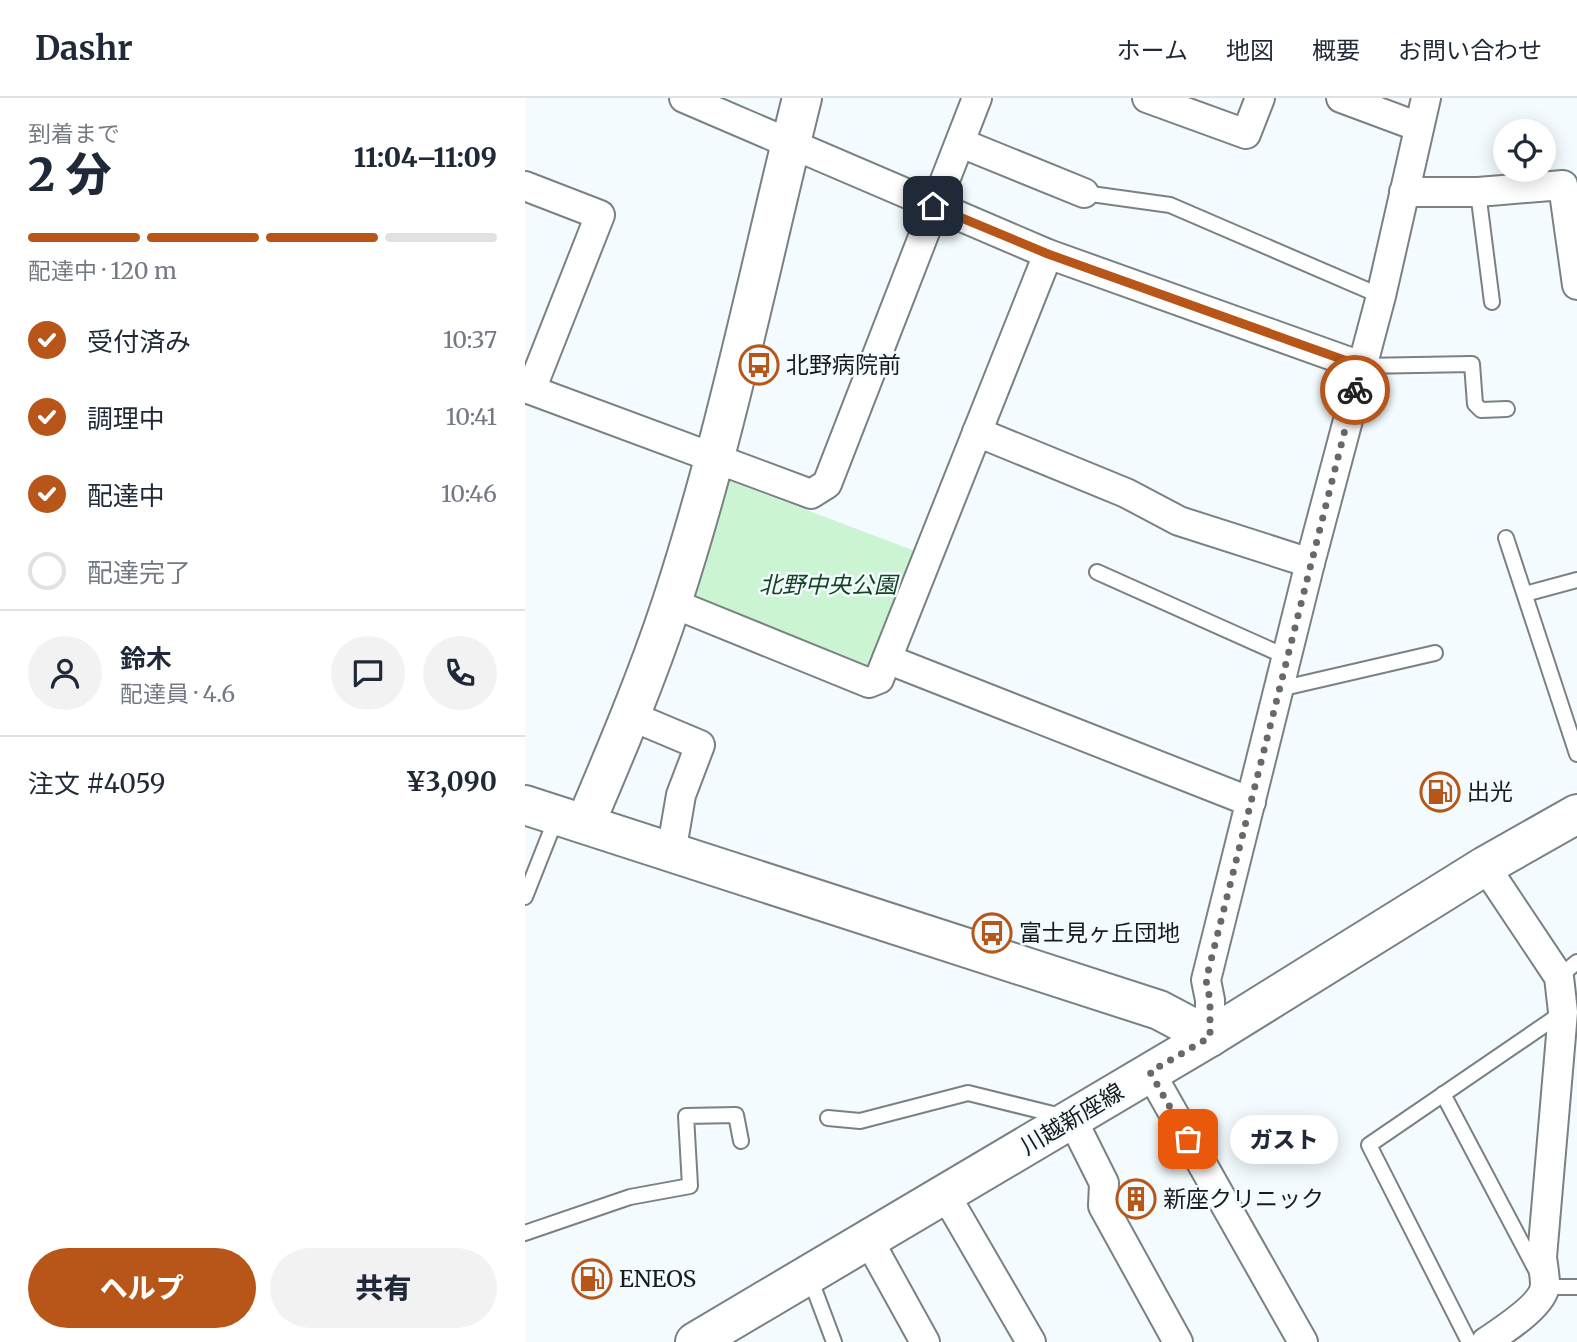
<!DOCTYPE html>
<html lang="ja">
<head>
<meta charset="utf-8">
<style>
	:root { --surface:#fff; --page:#f2f2f3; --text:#1f2937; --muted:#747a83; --line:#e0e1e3; --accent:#b75618 }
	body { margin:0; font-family:Merriweather,"Noto Sans JP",serif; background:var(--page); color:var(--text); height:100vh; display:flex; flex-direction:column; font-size:26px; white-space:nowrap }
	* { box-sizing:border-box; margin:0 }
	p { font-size:23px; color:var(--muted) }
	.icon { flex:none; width:38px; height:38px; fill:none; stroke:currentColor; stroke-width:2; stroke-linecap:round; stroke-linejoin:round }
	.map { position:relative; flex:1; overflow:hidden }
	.panel { display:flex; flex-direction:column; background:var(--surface); width:525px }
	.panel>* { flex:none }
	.buttons { position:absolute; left:968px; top:21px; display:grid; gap:14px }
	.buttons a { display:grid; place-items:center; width:63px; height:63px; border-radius:50%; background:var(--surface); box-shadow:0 4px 18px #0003; font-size:35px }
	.pin { position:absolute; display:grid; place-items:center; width:60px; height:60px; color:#fff; margin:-30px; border-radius:14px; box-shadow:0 4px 10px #0006 }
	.courier { position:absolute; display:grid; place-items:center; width:70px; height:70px; margin:-35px; border:5px solid #b75618; border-radius:50%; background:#fff; color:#222; box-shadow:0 2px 9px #0007 }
	.bubble { position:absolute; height:49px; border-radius:24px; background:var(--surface); box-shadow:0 4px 18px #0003; font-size:23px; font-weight:800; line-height:49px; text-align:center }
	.head em { font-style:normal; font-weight:800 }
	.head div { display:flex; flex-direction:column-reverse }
	.head { display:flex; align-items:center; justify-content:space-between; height:119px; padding:0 28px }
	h1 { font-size:46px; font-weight:800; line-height:52px }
	.bar { display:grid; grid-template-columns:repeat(4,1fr); gap:10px 7px; align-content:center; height:84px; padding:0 28px }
	.bar i { height:9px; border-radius:5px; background:var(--line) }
	.bar .active { background:var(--accent) }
	.bar p { grid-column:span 4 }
	.line { display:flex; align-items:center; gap:18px; padding:0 28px; border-top:2px solid var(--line) }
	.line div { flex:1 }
	.round { display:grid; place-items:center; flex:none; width:74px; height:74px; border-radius:37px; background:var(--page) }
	ol { padding:0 28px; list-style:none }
	li { display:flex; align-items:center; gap:21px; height:77px }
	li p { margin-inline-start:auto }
	li .icon { padding:7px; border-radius:50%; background:var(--accent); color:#fff; stroke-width:4 }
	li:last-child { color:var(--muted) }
	li i { width:38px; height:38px; border:4px solid var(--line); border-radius:50% }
	.button { display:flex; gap:14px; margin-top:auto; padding:14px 28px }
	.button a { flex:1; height:80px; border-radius:42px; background:var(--accent); color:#fff; font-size:28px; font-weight:800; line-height:80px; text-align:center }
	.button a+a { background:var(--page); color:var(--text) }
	header { display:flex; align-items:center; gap:42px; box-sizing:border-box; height:98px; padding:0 35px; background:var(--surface); border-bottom:2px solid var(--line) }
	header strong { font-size:33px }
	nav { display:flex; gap:38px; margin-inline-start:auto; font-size:24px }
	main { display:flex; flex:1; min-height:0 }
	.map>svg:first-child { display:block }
	.green { fill:#cbf5d2 }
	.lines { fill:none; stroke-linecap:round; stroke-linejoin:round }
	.lane-casing { stroke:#7a8183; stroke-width:18 }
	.street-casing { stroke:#7a8183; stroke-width:32 }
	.secondary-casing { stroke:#7a8183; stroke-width:42 }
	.lane { stroke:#fff; stroke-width:14 }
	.street { stroke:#fff; stroke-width:28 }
	.secondary { stroke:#fff; stroke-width:38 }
	.done { stroke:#65696b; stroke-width:7; stroke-dasharray:0 12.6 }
	.route { stroke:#b75618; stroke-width:9 }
	.labels { text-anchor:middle; stroke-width:5; stroke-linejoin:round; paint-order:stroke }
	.poi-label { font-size:23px; fill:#181b1c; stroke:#f3fbfe; text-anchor:start }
	.park-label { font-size:23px; font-style:italic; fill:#134422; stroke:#f3fbfe }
	.street-label { font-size:23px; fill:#181b1c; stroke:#f3fbfe }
</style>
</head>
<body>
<header>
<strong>Dashr</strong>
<nav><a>ホーム</a><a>地図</a><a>概要</a><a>お問い合わせ</a></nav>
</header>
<main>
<section class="panel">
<div class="head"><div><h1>2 分</h1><p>到着まで</p></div><em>11:04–11:09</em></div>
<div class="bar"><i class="active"></i><i class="active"></i><i class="active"></i><i></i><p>配達中 · 120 m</p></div>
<ol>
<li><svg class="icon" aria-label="check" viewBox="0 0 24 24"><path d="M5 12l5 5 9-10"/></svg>受付済み<p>10:37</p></li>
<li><svg class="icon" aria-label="check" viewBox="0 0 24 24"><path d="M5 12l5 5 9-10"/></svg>調理中<p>10:41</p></li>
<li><svg class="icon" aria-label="check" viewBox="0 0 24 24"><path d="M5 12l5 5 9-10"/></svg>配達中<p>10:46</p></li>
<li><i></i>配達完了</li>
</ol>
<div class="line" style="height:126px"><a class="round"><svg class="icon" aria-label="person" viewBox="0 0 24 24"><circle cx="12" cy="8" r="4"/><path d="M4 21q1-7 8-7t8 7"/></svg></a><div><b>鈴木</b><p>配達員 · 4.6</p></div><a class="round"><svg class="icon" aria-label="chat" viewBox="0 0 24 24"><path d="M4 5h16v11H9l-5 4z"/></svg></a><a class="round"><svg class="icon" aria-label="phone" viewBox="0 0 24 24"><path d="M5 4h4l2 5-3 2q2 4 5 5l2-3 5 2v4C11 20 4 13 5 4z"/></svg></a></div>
<div class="line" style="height:91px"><div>注文 #4059</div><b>¥3,090</b></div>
<div class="button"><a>ヘルプ</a><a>共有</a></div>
</section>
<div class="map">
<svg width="1052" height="1244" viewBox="0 0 1052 1244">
	<rect width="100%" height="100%" fill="#f3fbfe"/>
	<path class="green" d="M202 382 390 453 345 571 166 502Z"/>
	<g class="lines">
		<g class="lane-casing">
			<g id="lane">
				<path d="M953 94 967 204"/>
				<path d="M559 95 645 107 856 198"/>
				<path d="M836 268 947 266 950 306 956 312 982 311"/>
				<path d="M981 440 1052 656"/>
				<path d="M572 474 762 559"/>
				<path d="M1000 496 1052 482"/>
				<path d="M755 589H763L910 555"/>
				<path d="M0 799 32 718"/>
				<path d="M1034 879 1052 864"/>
				<path d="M918 996 1020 1189H1052"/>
				<path d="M303 1020 335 1023 443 995 536 1018"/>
				<path d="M0 1135 105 1099 165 1088 161 1018 211 1017 216 1043"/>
				<path d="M285 1180 309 1244"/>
				<path d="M944 1244 844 1047 1037 915"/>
			</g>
		</g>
		<g class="street-casing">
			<g id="street">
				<path d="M159 0 523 156 836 268"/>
				<path d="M622 0 721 36 735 0"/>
				<path d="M816 0 894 29"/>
				<path d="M436 45 559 95"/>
				<path d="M0 88 75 117 6 292 286 396 302 386 452 0"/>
				<path d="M879 94H953L1038 87 1052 187"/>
				<path d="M452 334 601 395 654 423 785 465"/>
				<path d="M147 505 344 585 354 581 523 156"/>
				<path d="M362 561 726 704"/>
				<path d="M106 618 175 647 156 697 146 755"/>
				<path d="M960 768 1034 879 1038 914 1017 1159C1018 1168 1020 1178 1020 1187 1019 1207 977 1233 961 1244"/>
				<path d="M685 939V902L681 882 785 465 856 198 901 0"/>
				<path d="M625 974 778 1244"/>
				<path d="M547 1021 579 1085 578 1108 653 1244"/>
				<path d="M420 1096 506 1244"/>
				<path d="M343 1141 400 1244"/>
			</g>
		</g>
		<g class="secondary-casing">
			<g id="secondary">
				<path d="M0 707 634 912 685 939"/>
				<path d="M60 726C91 653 122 580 147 504 201 339 235 168 277 0"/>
				<path d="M170 1244 685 939 960 768 1052 716"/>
			</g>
		</g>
		<use href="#lane" class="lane"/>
		<use href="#street" class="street"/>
		<use href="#secondary" class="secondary"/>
	</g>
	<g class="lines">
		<path class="done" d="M663 1041 625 974 685 939V902L681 882 830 292"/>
		<path class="route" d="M408 108 523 156 836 268 830 292"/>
	</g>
	<defs>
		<g id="bus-ring" transform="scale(2.0125)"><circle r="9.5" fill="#f3fbfe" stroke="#b75618" stroke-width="1.5"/><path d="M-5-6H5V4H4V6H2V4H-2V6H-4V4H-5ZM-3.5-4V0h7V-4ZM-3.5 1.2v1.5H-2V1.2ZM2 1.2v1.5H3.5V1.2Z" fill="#b75618"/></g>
		<g id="fuel-ring" transform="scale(2.0125)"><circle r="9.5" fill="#f3fbfe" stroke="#b75618" stroke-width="1.5"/><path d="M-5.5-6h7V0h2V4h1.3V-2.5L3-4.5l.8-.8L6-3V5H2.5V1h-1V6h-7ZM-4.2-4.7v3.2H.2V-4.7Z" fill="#b75618"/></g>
		<g id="building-ring" transform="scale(2.0125)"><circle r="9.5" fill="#f3fbfe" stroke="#b75618" stroke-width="1.5"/><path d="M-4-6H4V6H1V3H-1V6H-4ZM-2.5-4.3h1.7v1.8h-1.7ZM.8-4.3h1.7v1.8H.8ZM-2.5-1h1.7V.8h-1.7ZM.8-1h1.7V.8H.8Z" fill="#b75618"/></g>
	</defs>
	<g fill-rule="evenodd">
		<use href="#bus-ring" x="234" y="267"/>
		<use href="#fuel-ring" x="915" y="694"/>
		<use href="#bus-ring" x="467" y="835"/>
		<use href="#building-ring" x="611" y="1101"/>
		<use href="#fuel-ring" x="67" y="1181"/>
	</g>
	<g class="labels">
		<g class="poi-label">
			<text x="261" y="275">北野病院前</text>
			<text x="942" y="702">出光</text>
			<text x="494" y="843">富士見ヶ丘団地</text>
			<text x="638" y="1109">新座クリニック</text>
			<text x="94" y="1189">ENEOS</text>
		</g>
		<g class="park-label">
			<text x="303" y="495">北野中央公園</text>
		</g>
		<g class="street-label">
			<text transform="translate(547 1021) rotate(-31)" y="8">川越新座線</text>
		</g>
	</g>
</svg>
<div class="buttons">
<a><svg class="icon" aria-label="locate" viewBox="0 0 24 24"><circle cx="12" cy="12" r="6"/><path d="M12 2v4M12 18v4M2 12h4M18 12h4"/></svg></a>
</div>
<div class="pin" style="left:663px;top:1041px;background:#ea580c"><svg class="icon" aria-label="bag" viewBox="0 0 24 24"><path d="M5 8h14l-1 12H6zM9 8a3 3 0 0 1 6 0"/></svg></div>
<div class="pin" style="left:408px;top:108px;background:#1f2937"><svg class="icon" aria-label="home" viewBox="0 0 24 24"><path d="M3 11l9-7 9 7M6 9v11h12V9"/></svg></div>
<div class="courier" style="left:830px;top:292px"><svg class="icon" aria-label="bike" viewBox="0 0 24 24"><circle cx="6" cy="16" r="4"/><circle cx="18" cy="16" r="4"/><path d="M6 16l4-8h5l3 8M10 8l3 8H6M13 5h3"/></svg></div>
<div class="bubble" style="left:705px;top:1017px;width:108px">ガスト</div>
</div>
</main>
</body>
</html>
